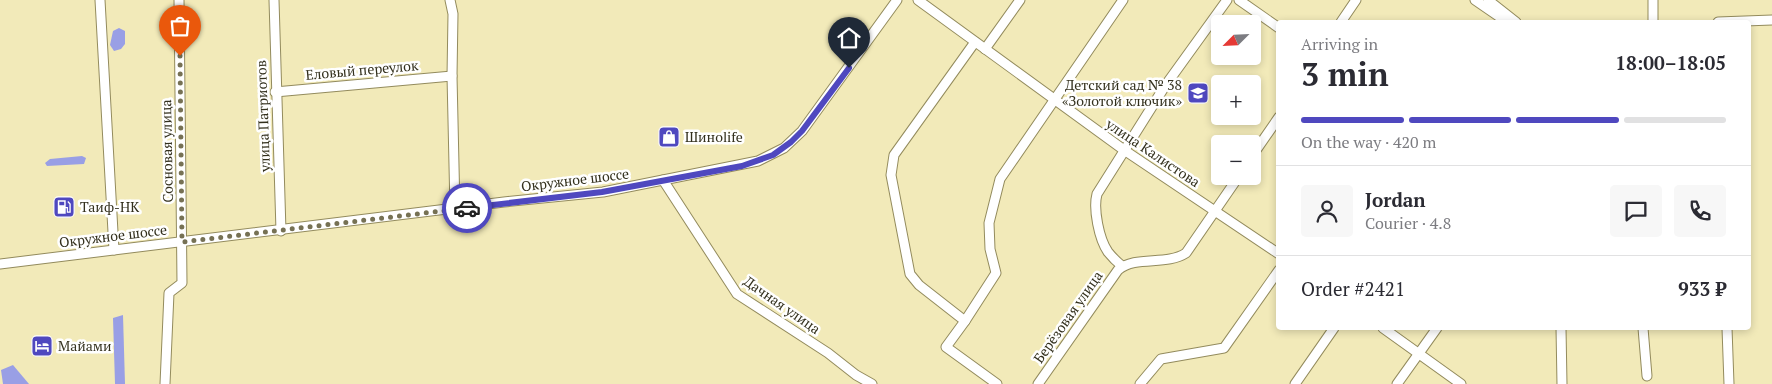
<!DOCTYPE html>
<html lang="en">
<head>
<meta charset="utf-8">
<style>
	:root { --surface:#fff; --page:#f7f7f7; --text:#2b2b33; --muted:#7c7c81; --line:#e1e1e2; --accent:#4f48bf }
	body { margin:0; font-family:"PT Serif",serif; background:var(--page); color:var(--text); height:100vh; display:flex; flex-direction:column; font-size:19px; white-space:nowrap }
	* { box-sizing:border-box; margin:0 }
	p { font-size:16px; color:var(--muted) }
	.icon { flex:none; width:28px; height:28px; fill:none; stroke:currentColor; stroke-width:2; stroke-linecap:round; stroke-linejoin:round }
	.map { position:relative; flex:1; overflow:hidden }
	.panel { position:absolute; left:1276px; top:20px; width:475px; height:310px; display:flex; flex-direction:column; background:var(--surface); border-radius:5px; box-shadow:0 2px 8px #0003 }
	.panel>* { flex:none }
	.needle { width:32px; rotate:246deg }
	.buttons { position:absolute; left:1211px; top:15px; display:grid; gap:10px }
	.buttons a { display:grid; place-items:center; width:50px; height:50px; border-radius:5px; background:var(--surface); box-shadow:0 2px 8px #0003; font-size:25px }
	.pin { position:absolute; display:grid; place-items:center; width:42px; height:42px; color:#fff; margin:-51px -21px; border-radius:50% 50% 50% 0; rotate:-45deg; box-shadow:0 0 5px #0007 }
	.pin .icon { rotate:45deg }
	.courier { position:absolute; display:grid; place-items:center; width:50px; height:50px; margin:-25px; border:4px solid #4f48bf; border-radius:50%; background:#fff; color:#222; box-shadow:0 1px 6px #0007 }
	.summary em { font-style:normal; font-weight:800 }
	.summary div { display:flex; flex-direction:column-reverse }
	.summary { display:flex; align-items:center; justify-content:space-between; height:85px; padding:0 25px }
	h1 { font-size:32px; font-weight:800; line-height:38px }
	.bar { display:grid; grid-template-columns:repeat(4,1fr); gap:8px 5px; align-content:center; height:60px; padding:0 25px }
	.bar i { height:6px; border-radius:4px; background:var(--line) }
	.bar .current { background:var(--accent) }
	.bar p { grid-column:span 4 }
	.line { display:flex; align-items:center; gap:12px; padding:0 25px; border-top:1px solid var(--line) }
	.line div { flex:1 }
	.round { display:grid; place-items:center; flex:none; width:52px; height:52px; border-radius:5px; background:var(--page) }
	.map>svg:first-child { display:block }
	.forest { fill:#999fe5 }
	.lines { fill:none; stroke-linecap:round; stroke-linejoin:round }
	.minor-casing { stroke:#938b5d; stroke-width:11 }
	.minor { stroke:#fff; stroke-width:9 }
	.done { stroke:#767154; stroke-width:5; stroke-dasharray:0 9 }
	.route { stroke:#4f48bf; stroke-width:6 }
	.labels { text-anchor:middle; stroke-width:5; stroke-linejoin:round; paint-order:stroke }
	.street-label { font-size:14px; fill:#33301d; stroke:#fff }
	.poi-label { font-size:14px; fill:#33301d; stroke:#fff; text-anchor:start }
</style>
</head>
<body>
<div class="map">
<svg width="1772" height="384" viewBox="0 0 1772 384">
	<rect width="100%" height="100%" fill="#f2eab9"/>
	<g class="forest">
		<path d="M119 28 125 31V44L121 49 114 51 110 45 113 31Z"/>
		<path d="M82 156 86 158 84 164 47 166 45 163 50 159Z"/>
		<path d="M123 315 125 384H115L113 318Z"/>
		<path d="M13 365 29 384H3L1 370Z"/>
	</g>
	<g class="lines">
		<g class="minor-casing">
			<g id="minor">
				<path d="M100 0 114 250"/>
				<path d="M274 0 281 231"/>
				<path d="M450 0 453 14 452 76 455 210"/>
				<path d="M918 0 1124 150 1279 254"/>
				<path d="M1239 0 1279 28"/>
				<path d="M1475 0 1507 22"/>
				<path d="M1488 0 1516 22"/>
				<path d="M1653 0V22"/>
				<path d="M1341 22 1356 0"/>
				<path d="M1718 22 1772 20"/>
				<path d="M975 42 894 155 891 175 910 274 919 285 965 321 946 347 997 384"/>
				<path d="M985 49 1020 0"/>
				<path d="M275 92 452 76"/>
				<path d="M1252 156 1279 117"/>
				<path d="M663 180 737 294 828 353 856 375 872 384"/>
				<path d="M0 264 504 202 603 192 758 161 784 148 802 131 897 0"/>
				<path d="M1122 266C1117 262 1112 257 1108 252 1099 239 1093 209 1097 194L1165 86 1227 0"/>
				<path d="M965 321 996 273 990 249 989 223 1000 179 1123 0"/>
				<path d="M1383 328 1461 384"/>
				<path d="M1561 328 1562 384"/>
				<path d="M1643 328 1647 376"/>
				<path d="M1727 328 1729 384"/>
				<path d="M165 384 169 293 182 283 179 0"/>
				<path d="M1038 384 1118 270C1136 255 1166 266 1186 253L1239 176"/>
				<path d="M1140 384 1161 359 1224 348 1279 270"/>
				<path d="M1295 384 1334 328"/>
				<path d="M1397 384 1437 328"/>
			</g>
		</g>
		<use href="#minor" class="minor"/>
	</g>
	<g class="lines">
		<path class="done" d="M180 56 182 242 467 208"/>
		<path class="route" d="M467 208 602 192 742 166 773 155 791 142 802 131 849 68"/>
	</g>
	<defs>
		<g id="school-square" transform="scale(1.125)"><rect x="-9" y="-9" width="18" height="18" rx="4" fill="#4f48bf" stroke="#fff"/><path d="M0-5L7-2L0 1L-7-2ZM-4 1L0 2.5L4 1V4Q0 6-4 4Z" fill="#fff"/></g>
		<g id="shop-square" transform="scale(1.125)"><rect x="-9" y="-9" width="18" height="18" rx="4" fill="#4f48bf" stroke="#fff"/><path d="M-5-2.5h2.3a2.7 3.5 0 0 1 5.4 0H5L5.5 6h-11ZM-1.5-2.5h3a1.5 2.3 0 0 0-3 0Z" fill="#fff"/></g>
		<g id="fuel-square" transform="scale(1.125)"><rect x="-9" y="-9" width="18" height="18" rx="4" fill="#4f48bf" stroke="#fff"/><path d="M-5.5-6h7V0h2V4h1.3V-2.5L3-4.5l.8-.8L6-3V5H2.5V1h-1V6h-7ZM-4.2-4.7v3.2H.2V-4.7Z" fill="#fff"/></g>
		<g id="hotel-square" transform="scale(1.125)"><rect x="-9" y="-9" width="18" height="18" rx="4" fill="#4f48bf" stroke="#fff"/><path d="M-6-4.5h1.5V1H6V5H4.5V3h-9V5H-6ZM-4 0a1.8 1.8 0 1 1 3.6 0ZM.5 0V-2.5h3Q6-2.5 6 0Z" fill="#fff"/></g>
	</defs>
	<g fill-rule="evenodd">
		<use href="#school-square" x="1198" y="93"/>
		<use href="#shop-square" x="669" y="137"/>
		<use href="#fuel-square" x="64" y="207"/>
		<use href="#hotel-square" x="42" y="346"/>
	</g>
	<g class="labels">
		<g class="street-label">
			<text transform="translate(362 70) rotate(-5)" y="5">Еловый переулок</text>
			<text transform="translate(263 116) rotate(-92)" y="5">улица Патриотов</text>
			<text transform="translate(167 151) rotate(-91)" y="5">Сосновая улица</text>
			<text transform="translate(1153 153) rotate(34)" y="5">улица Калистова</text>
			<text transform="translate(575 180) rotate(-7)" y="5">Окружное шоссе</text>
			<text transform="translate(113 236) rotate(-7)" y="5">Окружное шоссе</text>
			<text transform="translate(782 305) rotate(35)" y="5">Дачная улица</text>
			<text transform="translate(1068 317) rotate(-55)" y="5">Берёзовая улица</text>
		</g>
		<g class="poi-label">
			<text x="1182" y="90" text-anchor="end">Детский сад № 38<tspan x="1182" dy="16">«Золотой ключик»</tspan></text>
			<text x="685" y="142">Шиноlife</text>
			<text x="80" y="212">Таиф-НК</text>
			<text x="58" y="351">Майами</text>
		</g>
	</g>
</svg>
<div class="buttons">
<a><svg class="needle" viewBox="-14 -14 28 28"><path d="M0-13l5 13h-10z" fill="#e53935"/><path d="M0 13l5-13h-10z" fill="#7c7c81"/></svg></a>
<a>+</a>
<a>−</a>
</div>
<div class="pin" style="left:180px;top:56px;background:#ea580c"><svg class="icon" aria-label="bag" viewBox="0 0 24 24"><path d="M5 8h14l-1 12H6zM9 8a3 3 0 0 1 6 0"/></svg></div>
<div class="pin" style="left:849px;top:68px;background:#1f2937"><svg class="icon" aria-label="home" viewBox="0 0 24 24"><path d="M3 11l9-7 9 7M6 9v11h12V9"/></svg></div>
<div class="courier" style="left:467px;top:208px"><svg class="icon" aria-label="car" viewBox="0 0 24 24"><path d="M5 17H2v-5l4-1 3-4h7l3 4 3 1v5h-3M9 17h6M6 11h13"/><circle cx="7" cy="17" r="2"/><circle cx="17" cy="17" r="2"/></svg></div>
<section class="panel">
<div class="summary"><div><h1>3 min</h1><p>Arriving in</p></div><em>18:00–18:05</em></div>
<div class="bar"><i class="current"></i><i class="current"></i><i class="current"></i><i></i><p>On the way · 420 m</p></div>
<div class="line" style="height:90px"><a class="round"><svg class="icon" aria-label="person" viewBox="0 0 24 24"><circle cx="12" cy="8" r="4"/><path d="M4 21q1-7 8-7t8 7"/></svg></a><div><b>Jordan</b><p>Courier · 4.8</p></div><a class="round"><svg class="icon" aria-label="chat" viewBox="0 0 24 24"><path d="M4 5h16v11H9l-5 4z"/></svg></a><a class="round"><svg class="icon" aria-label="phone" viewBox="0 0 24 24"><path d="M5 4h4l2 5-3 2q2 4 5 5l2-3 5 2v4C11 20 4 13 5 4z"/></svg></a></div>
<div class="line" style="height:65px"><div>Order #2421</div><b>933 ₽</b></div>
</section>
</div>
</body>
</html>
